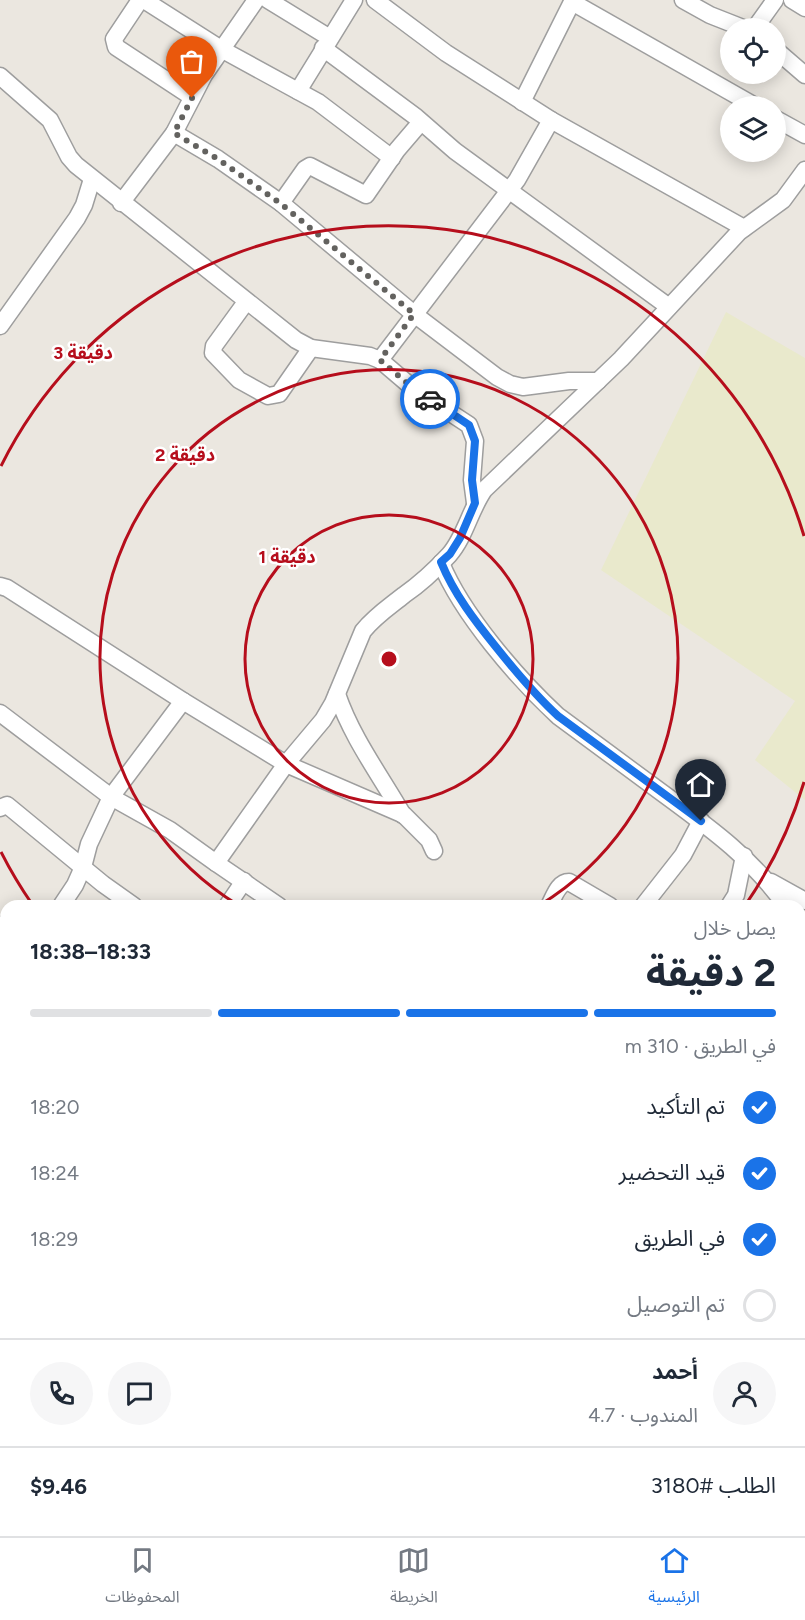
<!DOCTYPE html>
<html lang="ar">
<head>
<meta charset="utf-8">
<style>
	:root { --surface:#fff; --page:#f6f6f7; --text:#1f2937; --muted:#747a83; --line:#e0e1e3; --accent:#1a73e8 }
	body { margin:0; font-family:Figtree,"Noto Sans Arabic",sans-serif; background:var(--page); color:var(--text); direction:rtl; height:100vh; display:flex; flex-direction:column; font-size:22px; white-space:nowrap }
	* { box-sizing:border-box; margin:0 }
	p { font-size:20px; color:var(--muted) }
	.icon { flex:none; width:33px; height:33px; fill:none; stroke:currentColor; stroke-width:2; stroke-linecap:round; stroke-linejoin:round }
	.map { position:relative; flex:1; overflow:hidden; direction:ltr }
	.drawer { position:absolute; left:0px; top:900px; width:806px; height:636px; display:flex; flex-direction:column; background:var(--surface); border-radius:18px 18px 0 0; box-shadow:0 3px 15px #0003; direction:rtl }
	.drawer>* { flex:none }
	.buttons { position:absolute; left:720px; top:18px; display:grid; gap:12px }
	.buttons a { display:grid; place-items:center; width:66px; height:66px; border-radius:50%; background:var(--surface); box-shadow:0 3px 15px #0003; font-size:30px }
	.pin { position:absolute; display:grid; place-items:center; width:51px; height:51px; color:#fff; margin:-62px -26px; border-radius:50% 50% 50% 0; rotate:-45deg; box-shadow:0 0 6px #0007 }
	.pin .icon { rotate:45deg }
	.courier { position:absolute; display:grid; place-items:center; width:60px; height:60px; margin:-30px; border:4px solid #1a73e8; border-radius:50%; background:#fff; color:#222; box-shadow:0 2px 8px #0007 }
	.summary em { font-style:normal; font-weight:700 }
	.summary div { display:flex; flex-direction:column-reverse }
	.summary { display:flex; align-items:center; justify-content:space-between; height:102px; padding:0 30px }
	h1 { font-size:39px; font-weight:700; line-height:45px }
	.bar { display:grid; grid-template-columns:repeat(4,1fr); gap:9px 6px; align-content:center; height:72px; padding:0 30px }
	.bar i { height:8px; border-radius:4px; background:var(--line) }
	.bar .current { background:var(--accent) }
	.bar p { grid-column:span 4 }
	.line { display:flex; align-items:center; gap:15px; padding:0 30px; border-top:2px solid var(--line) }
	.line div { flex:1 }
	.round { display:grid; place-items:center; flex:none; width:63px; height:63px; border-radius:32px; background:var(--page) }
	ol { padding:0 30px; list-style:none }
	li { display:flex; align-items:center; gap:18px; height:66px }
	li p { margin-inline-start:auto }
	li .icon { padding:6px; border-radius:50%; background:var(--accent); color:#fff; stroke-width:4 }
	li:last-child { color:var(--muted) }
	li i { width:33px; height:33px; border:3px solid var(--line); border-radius:50% }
	.dock { display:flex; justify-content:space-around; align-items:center; height:84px; border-top:2px solid var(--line); background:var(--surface); font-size:16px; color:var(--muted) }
	.dock a { display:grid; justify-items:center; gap:3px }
	.dock .current { color:var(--accent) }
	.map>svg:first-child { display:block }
	.farmland { fill:#e9e9cc }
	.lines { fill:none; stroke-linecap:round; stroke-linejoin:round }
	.minor-casing { stroke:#9e9e9e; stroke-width:19 }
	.minor { stroke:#fff; stroke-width:16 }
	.done { stroke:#63625f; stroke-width:6; stroke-dasharray:0 10.8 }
	.route { stroke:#1a73e8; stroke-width:8 }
	.ring { fill:none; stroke:#b60e1c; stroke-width:3 }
	.centre { fill:#b60e1c; stroke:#fff; stroke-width:3 }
	.ring-label { font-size:18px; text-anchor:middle; font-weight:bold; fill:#b60e1c; stroke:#fff; stroke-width:5; stroke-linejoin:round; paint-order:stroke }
</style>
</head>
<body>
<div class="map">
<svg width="805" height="1536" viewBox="0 0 805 1536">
	<rect width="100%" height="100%" fill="#ebe7e0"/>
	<path class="farmland" d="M726 312 805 358V800L755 760 795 701 601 570Z"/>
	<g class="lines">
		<g class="minor-casing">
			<g id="minor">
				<path d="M140 0 114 39 116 47 192 97"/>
				<path d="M144 0 221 49 318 102 392 158"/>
				<path d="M268 0 330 38"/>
				<path d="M375 0 446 53 551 120 517 180 380 360"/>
				<path d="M683 0 710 15 743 28"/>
				<path d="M792 0 805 8"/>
				<path d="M572 2 755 106"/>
				<path d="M755 28 775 0"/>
				<path d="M323 48 416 117 455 151 669 307"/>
				<path d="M776 50 805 75"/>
				<path d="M0 76 50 120 69 157 76 165 296 340 311 348 370 356 380 360 414 389 469 425 475 441 472 480 475 503"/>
				<path d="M298 91 354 0"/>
				<path d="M522 102 573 0"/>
				<path d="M776 119 805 135"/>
				<path d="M551 120 744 228"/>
				<path d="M174 133 218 159 281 203 414 314 497 377 510 384 523 387 569 381H598"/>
				<path d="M121 203 174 133 204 75 256 0"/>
				<path d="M281 203 305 169 310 166 366 195 397 150 421 122"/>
				<path d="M246 302 214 346 213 353 239 380 268 396 279 394 311 348"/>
				<path d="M0 326 77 218 84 205 92 179"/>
				<path d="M441 563C462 614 517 678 558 716 592 741 627 767 661 792 710 828 751 857 786 906"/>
				<path d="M0 586 7 588 183 701 286 764 404 815 429 840 434 851"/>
				<path d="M337 694C352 738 380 775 403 815"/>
				<path d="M183 701 111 797 170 830 216 863 286 764 323 720 333 703 363 631C375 616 389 607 404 595 420 584 436 569 449 555 465 537 470 510 484 490L621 359 739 232 783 200 805 170"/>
				<path d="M0 713 111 797 89 844 83 867 75 885 61 906"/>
				<path d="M0 808 7 805 103 884 134 906"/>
				<path d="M216 863 279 906"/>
				<path d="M771 882 805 901"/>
				<path d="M227 906 244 881"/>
				<path d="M549 906C554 897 558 882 569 882L610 906"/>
				<path d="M643 906 683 855 701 821"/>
				<path d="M729 906 736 895 744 856"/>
				<path d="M0 925 6 931"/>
				<path d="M800 935 805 947"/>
				<path d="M800 989 805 981"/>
				<path d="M0 1010 6 997"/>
				<path d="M0 1030 6 1031"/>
				<path d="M800 1088 805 1093"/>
				<path d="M800 1116 805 1114"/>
				<path d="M0 1125 6 1130"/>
				<path d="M0 1153 6 1167"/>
				<path d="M800 1182 805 1186"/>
				<path d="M800 1305 805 1310"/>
				<path d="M6 1335 0 1366 6 1400"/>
				<path d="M800 1403 805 1396"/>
				<path d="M0 1427 6 1431"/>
				<path d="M39 1530 40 1536"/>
				<path d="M67 1530 74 1536"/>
				<path d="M240 1530 246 1534"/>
				<path d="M584 1530 588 1536"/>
				<path d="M713 1536 717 1530"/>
			</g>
		</g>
		<use href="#minor" class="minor"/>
	</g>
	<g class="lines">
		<path class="done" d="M192 98 174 133 218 159 280 203 414 314 380 360 414 389 430 399"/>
		<path class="route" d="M430 399 469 425 475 441 472 480 475 503 460 538 450 554 441 562C454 594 475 621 496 647 516 672 535 695 558 716L701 821"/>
	</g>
	<g class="ring">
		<circle cx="389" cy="659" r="144"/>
		<path d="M238 905A289 289 0 1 1 540 905"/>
		<path d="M804 782A433 433 0 0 1 746 904M32 904A433 433 0 0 1 1 852M1 466A433 433 0 0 1 804 536"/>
	</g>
	<circle cx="389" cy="659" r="9" class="centre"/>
	<g class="ring-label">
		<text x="83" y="359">3 دقيقة</text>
		<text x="185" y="461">2 دقيقة</text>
		<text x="287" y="563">1 دقيقة</text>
	</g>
</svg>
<div class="buttons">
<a><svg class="icon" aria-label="locate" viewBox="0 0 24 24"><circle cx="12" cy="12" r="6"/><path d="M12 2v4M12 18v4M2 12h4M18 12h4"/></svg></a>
<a><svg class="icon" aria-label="layers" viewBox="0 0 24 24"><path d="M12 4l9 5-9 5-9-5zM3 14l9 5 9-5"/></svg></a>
</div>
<div class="pin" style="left:192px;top:98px;background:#ea580c"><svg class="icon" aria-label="bag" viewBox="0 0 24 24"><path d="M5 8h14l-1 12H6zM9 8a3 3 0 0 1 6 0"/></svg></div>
<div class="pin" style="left:701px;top:821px;background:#1f2937"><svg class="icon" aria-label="home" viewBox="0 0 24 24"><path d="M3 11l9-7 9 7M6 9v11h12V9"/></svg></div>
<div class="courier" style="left:430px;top:399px"><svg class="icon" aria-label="car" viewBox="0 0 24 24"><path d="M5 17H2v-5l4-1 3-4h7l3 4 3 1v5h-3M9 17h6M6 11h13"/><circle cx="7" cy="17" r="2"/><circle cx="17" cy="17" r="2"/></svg></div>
<section class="drawer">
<div class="summary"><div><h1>2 دقيقة</h1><p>يصل خلال</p></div><em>18:33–18:38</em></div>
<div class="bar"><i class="current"></i><i class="current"></i><i class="current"></i><i></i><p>في الطريق · 310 m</p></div>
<ol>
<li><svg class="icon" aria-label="check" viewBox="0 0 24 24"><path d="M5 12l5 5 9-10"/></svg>تم التأكيد<p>18:20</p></li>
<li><svg class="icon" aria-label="check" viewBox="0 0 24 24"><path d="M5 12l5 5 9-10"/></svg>قيد التحضير<p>18:24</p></li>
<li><svg class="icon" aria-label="check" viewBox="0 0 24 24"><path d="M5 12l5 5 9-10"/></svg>في الطريق<p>18:29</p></li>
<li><i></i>تم التوصيل</li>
</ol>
<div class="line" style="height:108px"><a class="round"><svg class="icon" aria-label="person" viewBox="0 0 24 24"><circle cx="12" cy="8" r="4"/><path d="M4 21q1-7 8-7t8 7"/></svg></a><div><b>أحمد</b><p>المندوب · 4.7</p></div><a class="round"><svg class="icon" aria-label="chat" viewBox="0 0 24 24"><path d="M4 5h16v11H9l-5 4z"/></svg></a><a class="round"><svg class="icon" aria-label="phone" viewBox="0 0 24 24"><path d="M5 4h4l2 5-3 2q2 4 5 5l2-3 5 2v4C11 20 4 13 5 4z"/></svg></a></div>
<div class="line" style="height:78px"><div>الطلب #3180</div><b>$9.46</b></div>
</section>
</div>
<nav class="dock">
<a class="current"><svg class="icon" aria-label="home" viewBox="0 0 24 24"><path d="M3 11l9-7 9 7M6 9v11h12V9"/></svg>الرئيسية</a>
<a><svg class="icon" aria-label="map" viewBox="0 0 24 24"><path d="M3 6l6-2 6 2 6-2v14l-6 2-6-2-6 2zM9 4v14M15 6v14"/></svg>الخريطة</a>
<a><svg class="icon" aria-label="saved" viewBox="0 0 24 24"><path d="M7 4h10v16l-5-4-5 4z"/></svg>المحفوظات</a>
</nav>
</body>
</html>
